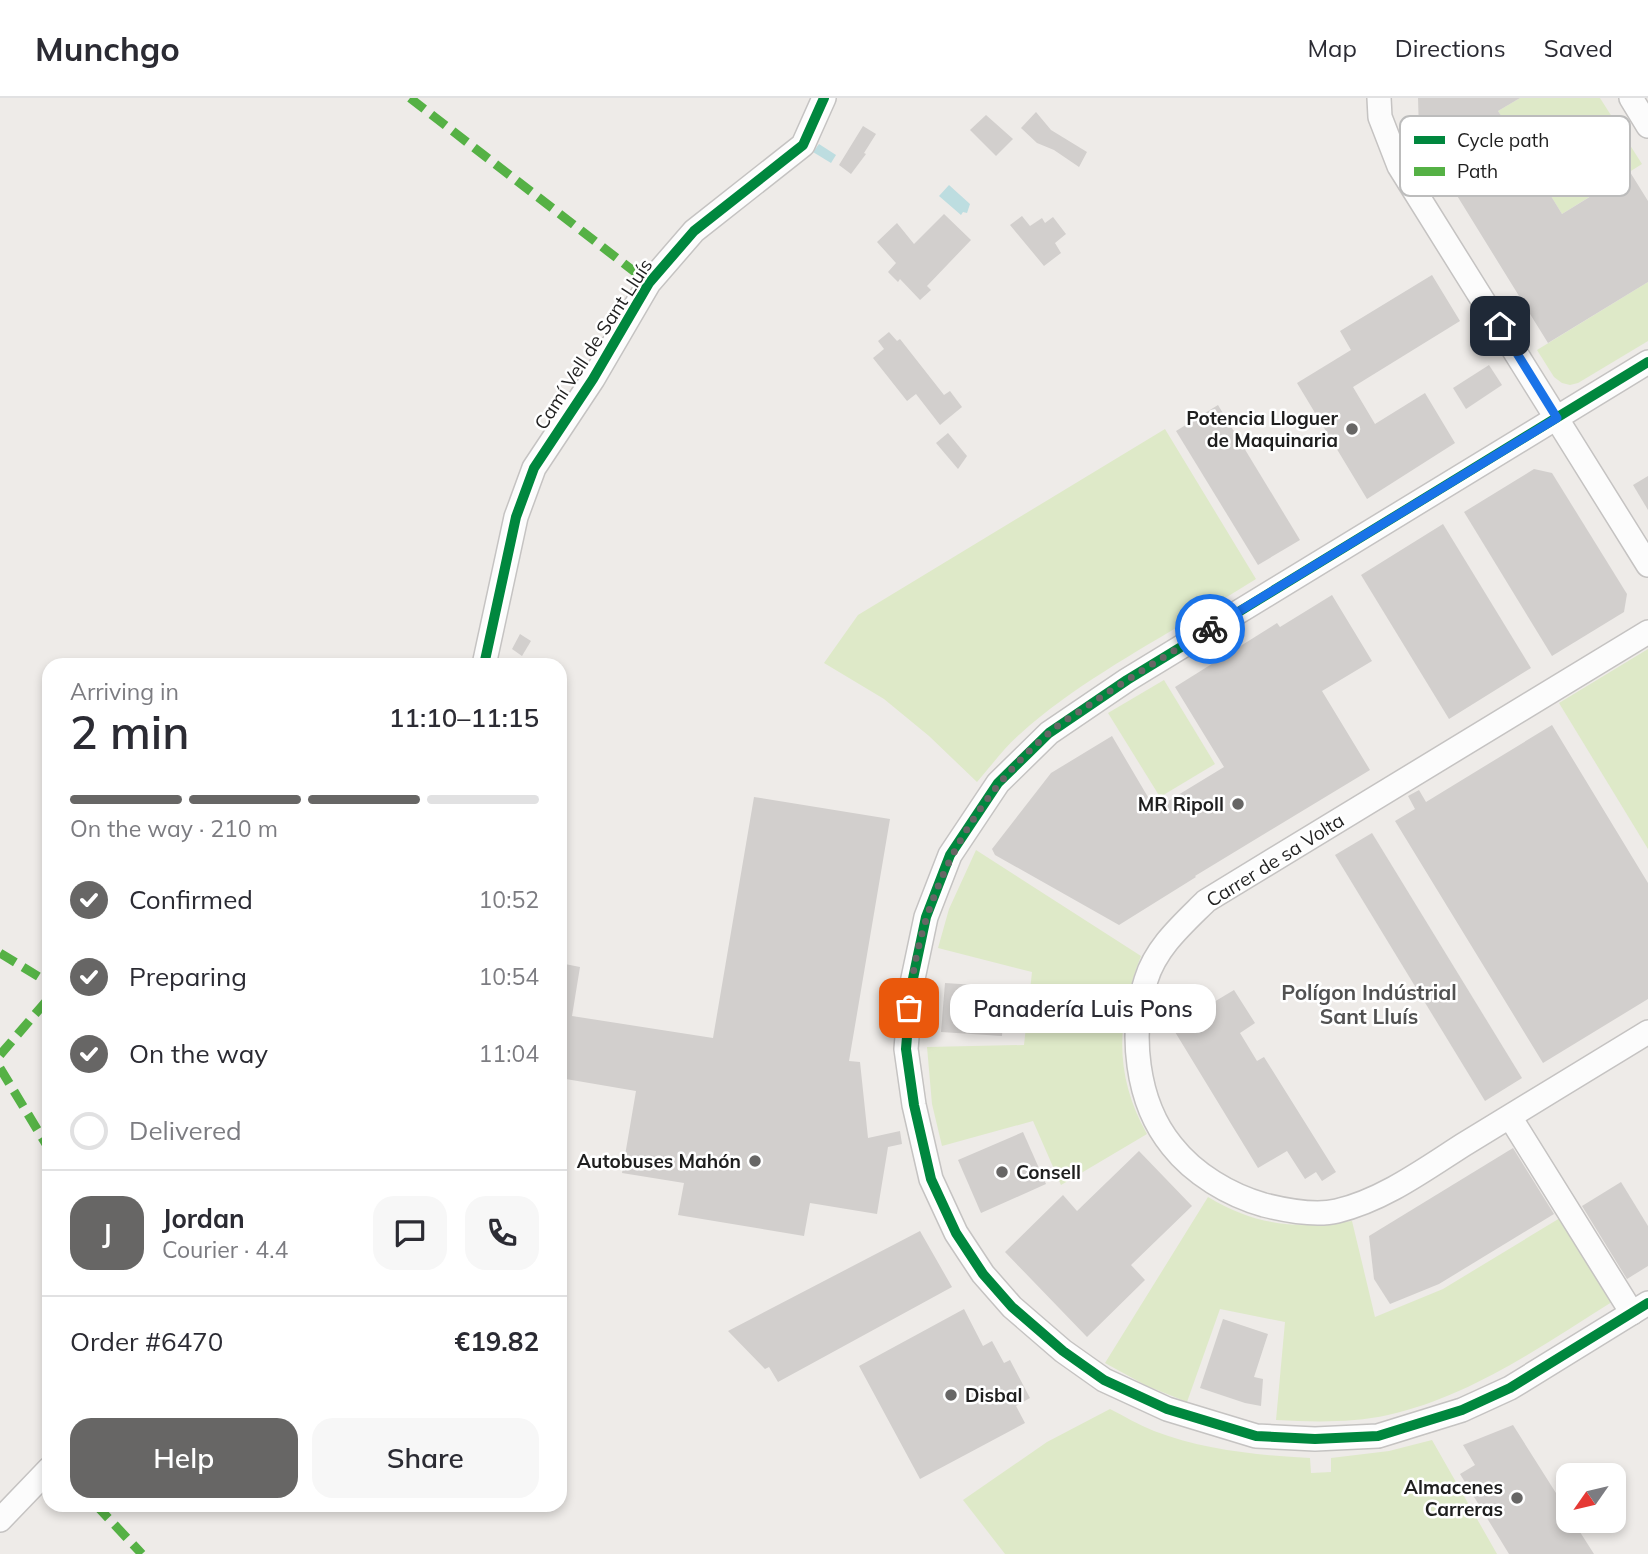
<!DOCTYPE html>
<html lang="en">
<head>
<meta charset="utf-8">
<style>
	:root { --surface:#fff; --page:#f7f7f7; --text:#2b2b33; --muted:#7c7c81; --line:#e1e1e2; --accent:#676665 }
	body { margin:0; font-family:Mulish,sans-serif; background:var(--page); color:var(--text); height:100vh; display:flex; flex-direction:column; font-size:26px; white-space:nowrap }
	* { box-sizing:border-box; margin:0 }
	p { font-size:23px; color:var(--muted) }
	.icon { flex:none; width:38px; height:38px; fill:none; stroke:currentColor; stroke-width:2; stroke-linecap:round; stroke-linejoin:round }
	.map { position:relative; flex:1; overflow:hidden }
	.drawer { position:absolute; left:42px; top:560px; width:525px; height:854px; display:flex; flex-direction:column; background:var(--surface); border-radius:21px; box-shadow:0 4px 10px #0003 }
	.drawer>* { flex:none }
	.needle { width:46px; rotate:236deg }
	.tools { position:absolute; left:1556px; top:1365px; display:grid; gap:14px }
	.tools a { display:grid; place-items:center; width:70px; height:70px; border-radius:14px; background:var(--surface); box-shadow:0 4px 10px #0003; font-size:35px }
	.pin { position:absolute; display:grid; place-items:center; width:60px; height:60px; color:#fff; margin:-30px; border-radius:14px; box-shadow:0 4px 10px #0006 }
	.courier { position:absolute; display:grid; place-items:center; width:70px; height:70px; margin:-35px; border:5px solid #1a73e8; border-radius:50%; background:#fff; color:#222; box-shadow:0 2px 9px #0007 }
	.bubble { position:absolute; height:49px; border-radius:21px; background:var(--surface); box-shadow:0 4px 10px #0003; font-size:23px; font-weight:600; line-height:49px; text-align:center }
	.overview em { font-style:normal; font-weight:600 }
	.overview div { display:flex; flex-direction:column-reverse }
	.overview { display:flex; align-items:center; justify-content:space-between; height:119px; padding:0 28px }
	h1 { font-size:46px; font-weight:600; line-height:52px }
	.bar { display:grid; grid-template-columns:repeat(4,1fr); gap:10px 7px; align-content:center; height:84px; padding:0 28px }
	.bar i { height:9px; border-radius:5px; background:var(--line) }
	.bar .selected { background:var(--accent) }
	.bar p { grid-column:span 4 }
	.line { display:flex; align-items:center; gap:18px; padding:0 28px; border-top:2px solid var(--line) }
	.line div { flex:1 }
	.round { display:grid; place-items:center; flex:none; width:74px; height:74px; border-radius:21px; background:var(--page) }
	ol { padding:0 28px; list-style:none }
	li { display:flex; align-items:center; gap:21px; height:77px }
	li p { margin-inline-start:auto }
	li .icon { padding:7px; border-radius:50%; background:var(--accent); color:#fff; stroke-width:4 }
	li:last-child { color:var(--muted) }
	li i { width:38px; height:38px; border:4px solid var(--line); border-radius:50% }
	.action { display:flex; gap:14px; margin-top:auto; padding:14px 28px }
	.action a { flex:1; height:80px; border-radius:21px; background:var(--accent); color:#fff; font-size:28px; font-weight:600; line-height:80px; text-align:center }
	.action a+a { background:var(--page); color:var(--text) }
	header { display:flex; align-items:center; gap:42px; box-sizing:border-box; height:98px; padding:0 35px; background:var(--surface); border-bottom:2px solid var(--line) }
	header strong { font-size:33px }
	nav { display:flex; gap:38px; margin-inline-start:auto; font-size:24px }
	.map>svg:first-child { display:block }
	.grass { fill:#dee9c8 }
	.water { fill:#bddde0 }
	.building { fill:#d2cfcd }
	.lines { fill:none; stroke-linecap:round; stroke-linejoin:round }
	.minor-casing { stroke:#c5c3c2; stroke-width:26 }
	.minor { stroke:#fcfcfc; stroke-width:23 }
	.quiet { stroke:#55b145; stroke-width:9; stroke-dasharray:18 9; stroke-linecap:butt }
	.cycleway-casing { stroke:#fff; stroke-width:15 }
	.cycleway { stroke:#00873e; stroke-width:10 }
	.done { stroke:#676665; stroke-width:7; stroke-dasharray:0 12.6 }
	.route { stroke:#1a73e8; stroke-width:9 }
	.poi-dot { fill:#676665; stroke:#fff; stroke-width:2.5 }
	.labels { text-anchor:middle; stroke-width:5; stroke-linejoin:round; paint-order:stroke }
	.street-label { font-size:19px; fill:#1f1f1f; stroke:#fff }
	.poi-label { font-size:19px; font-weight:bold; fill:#1f1f1f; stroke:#fff; text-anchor:end }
	.neighbourhood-label { font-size:21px; font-weight:bold; fill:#525252; stroke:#fff }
	.key { fill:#fff; stroke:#bcbcbc; stroke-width:2 }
	.key-label { font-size:19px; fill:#1f1f1f }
</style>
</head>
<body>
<header>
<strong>Munchgo</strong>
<nav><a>Map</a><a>Directions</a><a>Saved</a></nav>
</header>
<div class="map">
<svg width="1648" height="1456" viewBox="0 0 1648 1456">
	<rect width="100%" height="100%" fill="#eeebe8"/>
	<g class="grass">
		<path d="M1520 0H1600L1642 66 1562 116 1521 50 1443 98 1430 76 1507 28 1498 13Z"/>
		<path d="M1648 184V243L1578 285 1570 287 1562 285 1554 279 1537 252Z"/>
		<path d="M1165 331 1256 481 1209 510 1202 499 1188 507 1194 519C1135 555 1072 589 1020 636 1004 650 991 668 977 684L929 638 884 601 824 565 858 517Z"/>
		<path d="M1648 551V751L1559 605Z"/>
		<path d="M1164 582 1215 666 1160 699 1108 615Z"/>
		<path d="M976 752 1141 858C1117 920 1113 976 1147 1036L1061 1087 1033 1023 942 1048 932 1006 927 949 1024 947 1032 874 938 850 949 811Z"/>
		<path d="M1208 1099C1256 1128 1297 1131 1352 1123L1375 1219 1443 1191 1565 1117 1615 1202C1543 1247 1472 1298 1388 1317 1352 1325 1313 1324 1276 1322L1285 1224 1220 1211 1187 1304 1147 1288 1105 1265Z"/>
		<path d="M1110 1311C1124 1318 1139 1327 1154 1333 1204 1352 1256 1357 1310 1360L1311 1375 1331 1374V1360L1389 1353 1432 1342 1497 1456H1005L963 1402 1047 1344Z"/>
	</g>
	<g class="water">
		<path d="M819 46 836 57 831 65 813 54Z"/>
		<path d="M949 87 970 106 967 115 963 114 961 117 939 98Z"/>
	</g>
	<g class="building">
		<path d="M1418 0H1520L1498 13 1507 27 1439 70 1419 33Z"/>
		<path d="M1036 14 1051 32 1087 54 1079 69 1054 52 1037 45 1021 30Z"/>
		<path d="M986 17 1013 41 996 58 970 32Z"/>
		<path d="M863 28 876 36 864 55 866 56 851 76 839 67Z"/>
		<path d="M1524 54 1562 116 1630 74 1648 103V184L1548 245 1456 96Z"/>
		<path d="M944 116 971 142 927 188 931 192 920 202 900 181 898 184 888 174 896 165 877 144 897 125 914 146Z"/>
		<path d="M1022 118 1030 128 1042 120 1045 125 1053 119 1066 136 1055 145 1061 155 1044 168 1010 127Z"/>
		<path d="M1432 177 1460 223 1353 289 1375 326 1425 295 1455 345 1367 401 1297 285 1351 252 1340 233Z"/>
		<path d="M889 234 897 243 900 241 944 297 950 293 962 309 940 327 916 296 907 303 873 260 884 251 878 243Z"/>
		<path d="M1489 267 1502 287 1466 311 1453 290Z"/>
		<path d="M1218 307 1300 442 1258 467 1176 333Z"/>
		<path d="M948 335 967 358 958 371 936 345Z"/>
		<path d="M1534 371 1552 375 1627 496 1624 514 1552 558 1464 414Z"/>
		<path d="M1648 378V412L1633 387Z"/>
		<path d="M1443 426 1531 570 1449 621 1361 477Z"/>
		<path d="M1332 497 1372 563 1322 593 1370 672 1195 778 1196 779 1119 827 995 757 992 751 1051 675 1112 638 1155 711 1224 669 1175 589 1277 525 1280 529Z"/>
		<path d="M520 536 531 543 522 558 512 551Z"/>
		<path d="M1552 627 1648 785V901L1543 965 1395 723 1415 711 1408 698 1419 692 1426 704Z"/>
		<path d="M754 699 890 721 849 963 860 964 868 1040 900 1033 902 1046 888 1049 877 1116 810 1105 804 1138 678 1117 684 1085 622 1075 636 993 560 980V865L580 869 572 918 713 940Z"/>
		<path d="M1372 735 1522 980 1485 1003 1335 757Z"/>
		<path d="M945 885 1006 889 1002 938 941 934Z"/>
		<path d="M1234 892 1255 925 1240 935 1257 963 1264 959 1336 1074 1322 1083 1316 1074 1305 1081 1287 1053 1258 1070 1172 929Z"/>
		<path d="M1023 1034 1046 1086 981 1115 958 1062Z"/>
		<path d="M1513 1050 1554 1116 1439 1186 1390 1206 1374 1181 1369 1138Z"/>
		<path d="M1139 1053 1192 1108 1131 1167 1145 1182 1087 1239 1005 1154 1063 1097 1077 1113Z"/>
		<path d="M1621 1084 1648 1128V1168L1627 1181 1582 1108Z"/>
		<path d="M920 1133 952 1189 778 1284 769 1269 765 1271 728 1233Z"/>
		<path d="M964 1211 983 1248 992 1243 1004 1265 1010 1262 1030 1300 1016 1308 1025 1325 920 1381 859 1268Z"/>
		<path d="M1223 1221 1268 1236 1254 1279 1263 1281 1261 1308 1245 1305 1200 1290Z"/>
		<path d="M1513 1327 1568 1414V1423H1573L1594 1456H1509L1460 1376 1475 1367 1463 1347Z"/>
	</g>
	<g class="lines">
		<g class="minor-casing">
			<g id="minor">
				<path d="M1379 0 1380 19 1399 68 1648 467"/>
				<path d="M1631 0 1648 28"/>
				<path d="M1648 264 1127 582 1049 635 998 685 950 757 926 819 911 890 906 951 914 1007 931 1081 956 1135 983 1176 1012 1209 1063 1253 1104 1282 1167 1311 1256 1338 1315 1341 1378 1338 1462 1312 1510 1290 1648 1205"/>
				<path d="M1648 534 1206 803C1183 826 1156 849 1146 882 1129 934 1136 1004 1172 1048 1194 1076 1229 1097 1264 1107 1284 1112 1316 1118 1337 1113 1383 1102 1424 1072 1463 1047 1525 1009 1586 972 1648 934"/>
				<path d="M484 567 516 419 534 370 593 281 649 185 694 133 803 47 824 0"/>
				<path d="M1510 1019 1632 1215"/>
				<path d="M0 1422 49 1371"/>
			</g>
		</g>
		<use href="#minor" class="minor"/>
		<g class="quiet">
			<path d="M410 0 649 185"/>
			<path d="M0 855 49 885"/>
			<path d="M0 957 49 900"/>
			<path d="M0 970 49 1051"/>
			<path d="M96 1407 142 1456"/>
		</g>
		<g class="cycleway-casing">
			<g id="cycleway">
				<path d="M1648 264 1127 582 1049 635 998 685 950 757 926 819 911 890 906 951 914 1007 931 1081 956 1135 983 1176 1012 1209 1063 1253 1104 1282 1167 1311 1256 1338 1315 1341 1378 1338 1462 1312 1510 1290 1648 1205"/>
				<path d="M484 567 516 419 534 370 593 281 649 185 694 133 803 47 824 0"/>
			</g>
		</g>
		<use href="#cycleway" class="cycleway"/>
	</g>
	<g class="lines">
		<path class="done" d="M909 910C917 805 968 704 1048 636 1061 624 1078 615 1092 605 1131 579 1170 555 1210 531"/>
		<path class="route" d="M1210 531 1557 320 1500 228"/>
	</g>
	<g class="poi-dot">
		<circle cx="1352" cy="331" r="7"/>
		<circle cx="1238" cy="706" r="7"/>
		<circle cx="755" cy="1063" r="7"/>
		<circle cx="1002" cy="1074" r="7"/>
		<circle cx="951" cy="1297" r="7"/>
		<circle cx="1517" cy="1400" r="7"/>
	</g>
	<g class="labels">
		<g class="street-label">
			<text transform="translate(593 246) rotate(-57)" y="7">Camí Vell de Sant Lluís</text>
			<text transform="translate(1275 762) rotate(-32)" y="7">Carrer de sa Volta</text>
		</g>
		<g class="poi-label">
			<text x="1338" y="327">Potencia Lloguer<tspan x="1338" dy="22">de Maquinaria</tspan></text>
			<text x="1224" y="713">MR Ripoll</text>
			<text x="741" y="1070">Autobuses Mahón</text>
			<text x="1016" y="1081" text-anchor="start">Consell</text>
			<text x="965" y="1304" text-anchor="start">Disbal</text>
			<text x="1503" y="1396">Almacenes<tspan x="1503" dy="22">Carreras</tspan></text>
		</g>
		<g class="neighbourhood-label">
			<text x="1369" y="902">Polígon Indústrial<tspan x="1369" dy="24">Sant Lluís</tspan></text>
		</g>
	</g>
	<rect x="1400" y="18" width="230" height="80" rx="10" class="key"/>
	<rect x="1414" y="38" width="31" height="8" fill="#00873e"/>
	<rect x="1414" y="69" width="31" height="9" fill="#55b145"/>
	<g class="key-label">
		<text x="1457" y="49">Cycle path</text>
		<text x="1457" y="80">Path</text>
	</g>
</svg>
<div class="tools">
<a><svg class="needle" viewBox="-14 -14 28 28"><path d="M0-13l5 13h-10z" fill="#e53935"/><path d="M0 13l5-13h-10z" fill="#7c7c81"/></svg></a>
</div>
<div class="pin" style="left:909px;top:910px;background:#ea580c"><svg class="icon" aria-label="bag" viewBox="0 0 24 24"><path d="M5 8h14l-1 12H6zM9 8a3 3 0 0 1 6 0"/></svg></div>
<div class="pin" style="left:1500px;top:228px;background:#1f2937"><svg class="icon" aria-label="home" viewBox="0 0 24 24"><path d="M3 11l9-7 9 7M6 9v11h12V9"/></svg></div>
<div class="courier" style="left:1210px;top:531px"><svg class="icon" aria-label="bike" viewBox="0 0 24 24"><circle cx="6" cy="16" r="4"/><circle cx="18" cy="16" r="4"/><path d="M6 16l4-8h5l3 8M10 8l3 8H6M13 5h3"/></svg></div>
<div class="bubble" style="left:950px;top:886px;width:266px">Panadería Luis Pons</div>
<section class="drawer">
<div class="overview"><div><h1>2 min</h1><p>Arriving in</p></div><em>11:10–11:15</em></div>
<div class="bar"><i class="selected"></i><i class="selected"></i><i class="selected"></i><i></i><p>On the way · 210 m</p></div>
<ol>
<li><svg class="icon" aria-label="check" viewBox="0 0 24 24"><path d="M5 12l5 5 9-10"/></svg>Confirmed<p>10:52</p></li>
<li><svg class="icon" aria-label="check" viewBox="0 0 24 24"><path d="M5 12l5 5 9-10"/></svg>Preparing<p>10:54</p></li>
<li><svg class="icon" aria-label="check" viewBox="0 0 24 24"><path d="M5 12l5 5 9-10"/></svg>On the way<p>11:04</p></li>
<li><i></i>Delivered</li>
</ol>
<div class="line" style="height:126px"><b class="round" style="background:var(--accent);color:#fff">J</b><div><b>Jordan</b><p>Courier · 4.4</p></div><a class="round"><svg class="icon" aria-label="chat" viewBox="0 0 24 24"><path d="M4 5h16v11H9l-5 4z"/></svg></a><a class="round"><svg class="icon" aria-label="phone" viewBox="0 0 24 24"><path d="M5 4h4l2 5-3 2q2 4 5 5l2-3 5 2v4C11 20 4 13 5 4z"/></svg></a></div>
<div class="line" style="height:91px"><div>Order #6470</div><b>€19.82</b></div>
<div class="action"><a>Help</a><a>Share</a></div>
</section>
</div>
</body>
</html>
